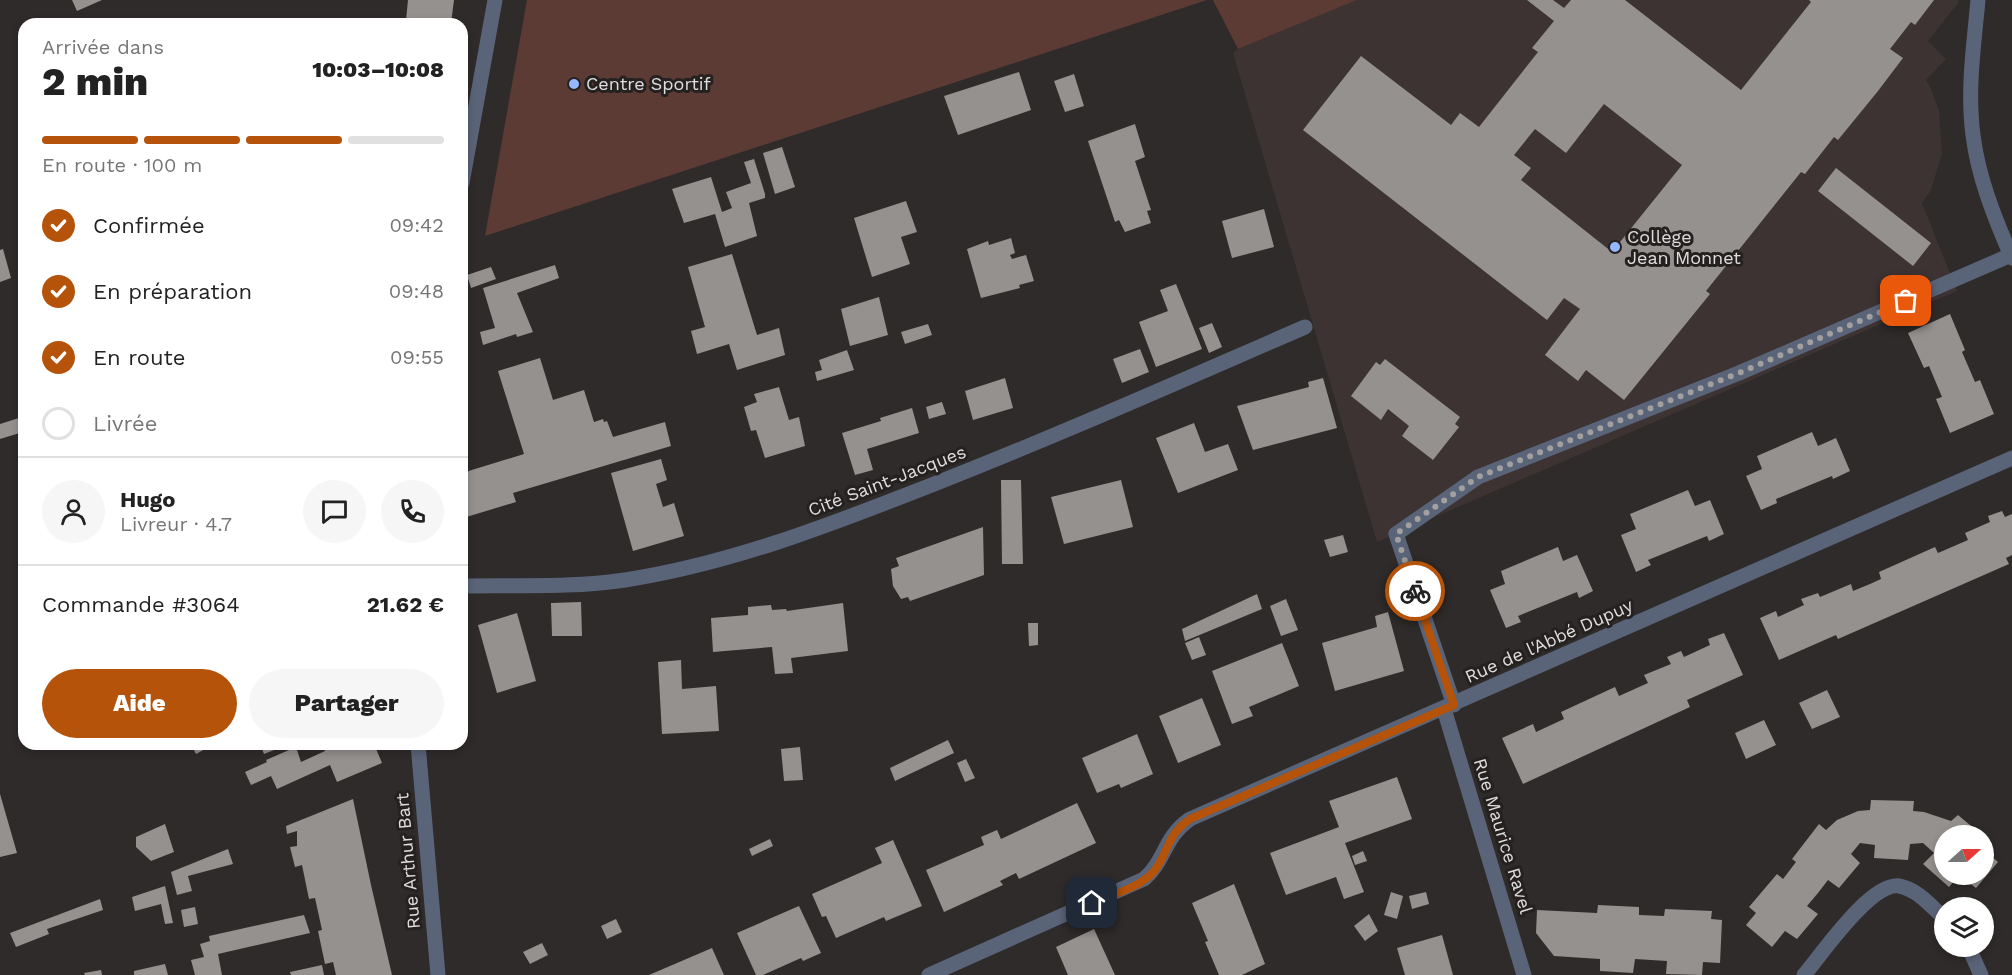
<!DOCTYPE html>
<html lang="fr">
<head>
<meta charset="utf-8">
<style>
	:root { --surface:#fff; --page:#f6f6f6; --text:#222; --muted:#767676; --line:#e0e0e0; --accent:#b45309 }
	body { margin:0; font-family:"Work Sans",sans-serif; background:var(--page); color:var(--text); height:100vh; display:flex; flex-direction:column; font-size:22px; white-space:nowrap }
	* { box-sizing:border-box; margin:0 }
	p { font-size:20px; color:var(--muted) }
	.icon { flex:none; width:33px; height:33px; fill:none; stroke:currentColor; stroke-width:2; stroke-linecap:round; stroke-linejoin:round }
	.map { position:relative; flex:1; overflow:hidden }
	.panel { position:absolute; left:18px; top:18px; width:450px; height:732px; display:flex; flex-direction:column; background:var(--surface); border-radius:18px; box-shadow:0 3px 9px #0003 }
	.panel>* { flex:none }
	.needle { width:39px; rotate:69deg }
	.controls { position:absolute; left:1934px; top:825px; display:grid; gap:12px }
	.controls a { display:grid; place-items:center; width:60px; height:60px; border-radius:50%; background:var(--surface); box-shadow:0 3px 9px #0003; font-size:30px }
	.pin { position:absolute; display:grid; place-items:center; width:51px; height:51px; color:#fff; margin:-26px; border-radius:12px; box-shadow:0 3px 9px #0006 }
	.courier { position:absolute; display:grid; place-items:center; width:60px; height:60px; margin:-30px; border:4px solid #b45309; border-radius:50%; background:#fff; color:#222; box-shadow:0 2px 8px #0007 }
	.overview em { font-style:normal; font-weight:800 }
	.overview div { display:flex; flex-direction:column-reverse }
	.overview { display:flex; align-items:center; justify-content:space-between; height:102px; padding:0 24px }
	h1 { font-size:39px; font-weight:800; line-height:45px }
	.bar { display:grid; grid-template-columns:repeat(4,1fr); gap:9px 6px; align-content:center; height:72px; padding:0 24px }
	.bar i { height:8px; border-radius:4px; background:var(--line) }
	.bar .selected { background:var(--accent) }
	.bar p { grid-column:span 4 }
	.line { display:flex; align-items:center; gap:15px; padding:0 24px; border-top:2px solid var(--line) }
	.line div { flex:1 }
	.round { display:grid; place-items:center; flex:none; width:63px; height:63px; border-radius:32px; background:var(--page) }
	ol { padding:0 24px; list-style:none }
	li { display:flex; align-items:center; gap:18px; height:66px }
	li p { margin-inline-start:auto }
	li .icon { padding:6px; border-radius:50%; background:var(--accent); color:#fff; stroke-width:4 }
	li:last-child { color:var(--muted) }
	li i { width:33px; height:33px; border:3px solid var(--line); border-radius:50% }
	.action { display:flex; gap:12px; margin-top:auto; padding:12px 24px }
	.action a { flex:1; height:69px; border-radius:36px; background:var(--accent); color:#fff; font-size:24px; font-weight:800; line-height:69px; text-align:center }
	.action a+a { background:var(--page); color:var(--text) }
	.map>svg:first-child { display:block }
	.built { fill:#3d3332 }
	.green { fill:#5c3b34 }
	.building { fill:#95918f; fill-rule:evenodd }
	.lines { fill:none; stroke-linecap:round; stroke-linejoin:round }
	.service { stroke:#5a6478; stroke-width:15 }
	.minor { stroke:#5a6478; stroke-width:15 }
	.done { stroke:#a29f9e; stroke-width:6; stroke-dasharray:0 10.8 }
	.route { stroke:#b45309; stroke-width:8 }
	.poi-dot { fill:#94b7fd; stroke:#252120; stroke-width:2 }
	.labels { text-anchor:middle; stroke-width:6; stroke-linejoin:round; paint-order:stroke }
	.poi-label { font-size:18px; fill:#e0dedd; stroke:#252120; text-anchor:start }
	.street-label { font-size:18px; fill:#e0dedd; stroke:#252120 }
</style>
</head>
<body>
<div class="map">
<svg width="2012" height="975" viewBox="0 0 2012 975">
	<rect width="100%" height="100%" fill="#2f2b2a"/>
	<path class="built" d="M1357 0H1958V3L1928 41 1946 59 1926 80 1932 91 1939 111 1942 153 1931 190 1922 203 1957 291 1377 542 1233 53 1238 49Z"/>
	<g class="green">
		<path d="M527 0H1207L485 236Z"/>
		<path d="M1213 0H1357L1238 49Z"/>
	</g>
	<g class="building">
		<path d="M72 0H102L77 11Z"/>
		<path d="M408 0H454L451 23 406 20Z"/>
		<path d="M1527 0H1553L1564 8 1571 0H1625L1741 90 1811 2 1809 0H1934L1915 25 1911 22 1890 49 1903 58 1878 91 1838 140 1834 137 1805 174 1801 172 1706 291 1710 294 1624 400 1586 370 1578 381 1545 355 1580 309 1564 298 1547 320 1303 130 1361 56 1451 125 1460 113 1479 127 1538 52 1532 48 1554 21ZM1604 104 1682 165 1612 252 1521 180 1531 168 1514 155 1535 129 1566 153Z"/>
		<path d="M1019 72 1031 110 958 135 944 96Z"/>
		<path d="M1074 74 1084 106 1065 112 1054 81Z"/>
		<path d="M1135 124 1145 157 1135 161 1151 210 1147 211 1151 223 1125 232 1119 220 1115 222 1088 141Z"/>
		<path d="M782 147 795 187 775 194 763 153Z"/>
		<path d="M754 159 765 194V198L749 203 757 236 725 247 715 214 684 223 672 189 711 177 722 212 732 208 726 192 751 183 744 162Z"/>
		<path d="M1836 168 1931 243 1913 266 1818 191Z"/>
		<path d="M906 201 917 232 901 237 910 264 872 277 854 218Z"/>
		<path d="M1264 209 1274 247 1232 258 1222 221Z"/>
		<path d="M1011 238 1015 253 1010 255 1012 259 1026 255 1034 281 1019 285 1020 288 981 298 967 249 988 241 989 245Z"/>
		<path d="M3 249 11 278 0 282V250Z"/>
		<path d="M732 254 757 335 779 328 785 355 737 370 729 344 697 354 691 331 705 327 688 267Z"/>
		<path d="M555 265 559 278 517 293 533 332 517 337 516 334 483 345 480 332 495 328 483 288Z"/>
		<path d="M491 267 496 279 471 288 467 275Z"/>
		<path d="M1176 284 1202 349 1156 367 1139 322 1168 311 1160 290Z"/>
		<path d="M879 297 888 335 850 346 841 309Z"/>
		<path d="M1950 314 1965 350 1962 352 1975 382 1980 380 1994 414 1950 433 1936 399 1942 397 1929 366 1924 368 1908 333Z"/>
		<path d="M1212 323 1222 347 1209 353 1199 328Z"/>
		<path d="M928 324 932 335 905 344 901 332Z"/>
		<path d="M1140 349 1149 372 1122 383 1113 359Z"/>
		<path d="M847 350 854 370 817 381 815 372 822 370 819 360Z"/>
		<path d="M540 358 553 400 584 390 594 422 603 419 604 422 607 421 613 437 665 422 671 446 513 493 516 502 463 518 462 473 524 454 498 371Z"/>
		<path d="M1385 359 1460 417 1455 424 1459 427 1433 460 1402 436 1409 426 1388 409 1381 420 1351 396 1376 362 1380 365Z"/>
		<path d="M1005 378 1013 408 973 420 965 391Z"/>
		<path d="M1323 378 1337 428 1253 450 1237 406 1309 387 1308 382Z"/>
		<path d="M779 387 789 420 799 417 805 446 765 458 756 430 751 431 744 407 757 402 754 394Z"/>
		<path d="M942 402 946 414 929 419 926 407Z"/>
		<path d="M912 408 919 433 867 449 873 470 855 475 842 433 881 421 880 418Z"/>
		<path d="M19 418 23 432 0 439V424Z"/>
		<path d="M1194 423 1205 452 1228 444 1238 470 1178 493 1156 438Z"/>
		<path d="M1812 432 1818 446 1836 438 1850 471 1833 479 1832 476 1776 499 1777 503 1761 510 1746 476 1762 469 1757 456Z"/>
		<path d="M661 459 667 480 656 484 663 507 674 503 684 536 633 551 611 473Z"/>
		<path d="M1001 480H1021L1023 564H1002Z"/>
		<path d="M1121 480 1133 527 1064 544 1051 497Z"/>
		<path d="M1688 490 1695 506 1710 500 1724 534 1709 541 1707 536 1648 560 1651 565 1636 572 1621 535 1636 529 1630 514Z"/>
		<path d="M2002 511 2005 517 2012 514V555L2006 558 2009 564 1838 639 1836 635 1779 660 1760 618 1776 611 1778 617 1804 605 1801 599 1818 593 1820 597 1851 584 1853 591 1870 584 1881 579 1879 572 1935 547 1938 553 1968 540 1965 533 1990 522 1988 516Z"/>
		<path d="M983 527 984 575 910 601 908 597 901 599 893 586 891 569 899 566 896 558Z"/>
		<path d="M1343 535 1348 552 1330 557 1324 540Z"/>
		<path d="M1558 547 1563 561 1577 555 1593 591 1579 598 1577 592 1518 616 1521 622 1506 628 1490 590 1505 584 1501 571Z"/>
		<path d="M1257 594 1262 609 1185 641 1182 629Z"/>
		<path d="M1286 599 1298 630 1281 636 1270 606Z"/>
		<path d="M581 602 582 636H552L551 603Z"/>
		<path d="M843 603 848 651 791 658 793 673 775 674 772 647 713 652 711 618 748 615V607L771 605 772 610 786 609 787 611Z"/>
		<path d="M1388 612 1404 671 1335 691 1322 643 1377 627 1375 616Z"/>
		<path d="M517 613 536 681 497 693 478 625Z"/>
		<path d="M1028 623H1038V645L1029 646Z"/>
		<path d="M1724 633 1743 675 1687 700 1690 707 1523 784 1502 738 1533 724 1536 732 1564 719 1561 712 1615 687 1619 696 1648 683 1644 675 1671 664 1667 657 1681 651 1684 657 1710 645 1708 639Z"/>
		<path d="M1199 637 1206 655 1192 660 1185 643Z"/>
		<path d="M1282 643 1299 686 1249 707 1253 716 1232 724 1212 671Z"/>
		<path d="M681 660 682 689 716 686 719 731 662 734 658 662Z"/>
		<path d="M1827 690 1840 717 1812 729 1799 703Z"/>
		<path d="M1202 698 1221 745 1178 763 1159 716Z"/>
		<path d="M1764 720 1776 745 1746 759 1735 733Z"/>
		<path d="M1137 734 1153 774 1121 788 1119 784 1097 793 1082 758Z"/>
		<path d="M948 740 954 753 895 781 890 768Z"/>
		<path d="M191 744H205L207 748 196 754Z"/>
		<path d="M260 744H278L279 748 264 754Z"/>
		<path d="M322 744H374L382 763 337 782 330 765 277 789 271 776 251 785 245 772 267 762 266 760 296 747 301 762 325 751Z"/>
		<path d="M800 747 803 780 784 781 781 749Z"/>
		<path d="M966 759 975 778 965 782 957 763Z"/>
		<path d="M1397 777 1412 819 1345 843 1364 892 1344 899 1336 877 1286 895 1270 853 1339 827 1329 801Z"/>
		<path d="M0 794 17 853 0 857Z"/>
		<path d="M353 799 371 885 392 975H336L333 962 325 964 318 931 322 930 315 898 309 899 302 865 295 867 290 847 297 846V831L287 834 286 826Z"/>
		<path d="M1871 800 1914 801 1913 811 1924 812 1951 821 1958 815 1983 836H1944V874H1983V836L1991 843 1985 851 1998 862 1976 888 1959 875 1949 887 1923 864 1934 853 1923 843 1910 844 1908 860 1874 858 1875 845 1860 843 1851 854 1860 863 1839 888 1828 880 1818 893 1807 906 1818 914 1797 939 1785 931 1772 947 1746 925 1756 913 1749 907 1777 874 1783 879 1796 862 1792 859 1819 824 1826 830 1837 820 1858 811 1870 810Z"/>
		<path d="M1077 803 1096 843 1019 879 1016 873 1000 881 1003 885 944 912 926 870 984 845 981 837 997 830 1001 839Z"/>
		<path d="M165 824 174 852 151 861 136 847V837Z"/>
		<path d="M770 839 773 846 752 856 749 849Z"/>
		<path d="M893 840 922 906 886 921 884 917 836 938 826 916 822 917 812 894 882 863 875 848Z"/>
		<path d="M228 849 233 864 188 876 192 891 177 895 171 872Z"/>
		<path d="M1363 851 1367 861 1355 865 1352 856Z"/>
		<path d="M1234 884 1265 964 1242 975H1219L1205 942 1208 941 1192 903Z"/>
		<path d="M165 886 173 923 165 924 161 904 135 911 132 897Z"/>
		<path d="M1391 892 1403 896 1397 919 1384 915Z"/>
		<path d="M1426 892 1429 904 1412 909 1409 896Z"/>
		<path d="M100 899 103 910 47 929 49 934 16 947 10 933Z"/>
		<path d="M1598 905 1639 907V915L1664 916 1665 909 1712 911 1711 919 1722 920 1720 963 1703 962 1702 975 1666 974 1667 961 1635 959 1633 973 1600 971V959L1554 956 1536 933 1537 910 1597 913Z"/>
		<path d="M799 906 821 953 803 961 801 958 763 975H756L737 933Z"/>
		<path d="M195 907 198 924 184 927 181 910Z"/>
		<path d="M1369 914 1378 931 1365 941 1354 926Z"/>
		<path d="M304 915 310 933 218 954 222 975H195L191 960 204 957 200 944 210 941 209 936Z"/>
		<path d="M616 919 622 932 607 939 601 926Z"/>
		<path d="M1094 929 1115 975H1068L1056 947Z"/>
		<path d="M1442 935 1453 975H1405L1397 948Z"/>
		<path d="M542 943 548 955 530 964 523 952Z"/>
		<path d="M712 948 724 975H649Z"/>
		<path d="M165 964 168 975H134V971Z"/>
		<path d="M322 965 324 975H291L290 972Z"/>
		<path d="M101 970 102 975H85L84 973Z"/>
	</g>
	<g class="lines">
		<path class="service" d="M1454 705 1396 534 1478 477 1739 373 2011 255"/>
		<g class="minor">
			<path d="M1978 0C1974 44 1967 90 1973 135 1978 177 1995 219 2012 258"/>
			<path d="M462 183 495 0"/>
			<path d="M462 586C516 585 572 588 625 580 729 564 827 526 924 488 1052 438 1178 382 1305 327"/>
			<path d="M1444 709 1524 975"/>
			<path d="M418 744 438 975"/>
			<path d="M1968 946 1981 975"/>
			<path d="M929 975 1144 879C1166 860 1163 838 1190 819L2012 458"/>
			<path d="M1804 975C1822 954 1871 882 1899 886 1917 889 1931 906 1944 918"/>
		</g>
	</g>
	<g class="lines">
		<path class="done" d="M1415 591 1396 534 1478 477 1739 373 1906 301"/>
		<path class="route" d="M1092 903C1111 895 1142 887 1155 870 1170 849 1166 836 1190 819L1454 705 1415 591"/>
	</g>
	<g class="poi-dot">
		<circle cx="574" cy="84" r="6"/>
		<circle cx="1615" cy="247" r="6"/>
	</g>
	<g class="labels">
		<g class="poi-label">
			<text x="586" y="90">Centre Sportif</text>
			<text x="1627" y="243">Collège<tspan x="1627" dy="21">Jean Monnet</tspan></text>
		</g>
		<g class="street-label">
			<text transform="translate(887 481) rotate(-21)" y="6">Cité Saint-Jacques</text>
			<text transform="translate(1549 641) rotate(-24)" y="6">Rue de l'Abbé Dupuy</text>
			<text transform="translate(1503 836) rotate(73)" y="6">Rue Maurice Ravel</text>
			<text transform="translate(408 861) rotate(-95)" y="6">Rue Arthur Bart</text>
		</g>
	</g>
</svg>
<div class="controls">
<a><svg class="needle" viewBox="-14 -14 28 28"><path d="M0-13l5 13h-10z" fill="#e53935"/><path d="M0 13l5-13h-10z" fill="#767676"/></svg></a>
<a><svg class="icon" aria-label="layers" viewBox="0 0 24 24"><path d="M12 4l9 5-9 5-9-5zM3 14l9 5 9-5"/></svg></a>
</div>
<div class="pin" style="left:1906px;top:301px;background:#ea580c"><svg class="icon" aria-label="bag" viewBox="0 0 24 24"><path d="M5 8h14l-1 12H6zM9 8a3 3 0 0 1 6 0"/></svg></div>
<div class="pin" style="left:1092px;top:903px;background:#1f2937"><svg class="icon" aria-label="home" viewBox="0 0 24 24"><path d="M3 11l9-7 9 7M6 9v11h12V9"/></svg></div>
<div class="courier" style="left:1415px;top:591px"><svg class="icon" aria-label="bike" viewBox="0 0 24 24"><circle cx="6" cy="16" r="4"/><circle cx="18" cy="16" r="4"/><path d="M6 16l4-8h5l3 8M10 8l3 8H6M13 5h3"/></svg></div>
<section class="panel">
<div class="overview"><div><h1>2 min</h1><p>Arrivée dans</p></div><em>10:03–10:08</em></div>
<div class="bar"><i class="selected"></i><i class="selected"></i><i class="selected"></i><i></i><p>En route · 100 m</p></div>
<ol>
<li><svg class="icon" aria-label="check" viewBox="0 0 24 24"><path d="M5 12l5 5 9-10"/></svg>Confirmée<p>09:42</p></li>
<li><svg class="icon" aria-label="check" viewBox="0 0 24 24"><path d="M5 12l5 5 9-10"/></svg>En préparation<p>09:48</p></li>
<li><svg class="icon" aria-label="check" viewBox="0 0 24 24"><path d="M5 12l5 5 9-10"/></svg>En route<p>09:55</p></li>
<li><i></i>Livrée</li>
</ol>
<div class="line" style="height:108px"><a class="round"><svg class="icon" aria-label="person" viewBox="0 0 24 24"><circle cx="12" cy="8" r="4"/><path d="M4 21q1-7 8-7t8 7"/></svg></a><div><b>Hugo</b><p>Livreur · 4.7</p></div><a class="round"><svg class="icon" aria-label="chat" viewBox="0 0 24 24"><path d="M4 5h16v11H9l-5 4z"/></svg></a><a class="round"><svg class="icon" aria-label="phone" viewBox="0 0 24 24"><path d="M5 4h4l2 5-3 2q2 4 5 5l2-3 5 2v4C11 20 4 13 5 4z"/></svg></a></div>
<div class="line" style="height:78px"><div>Commande #3064</div><b>21.62 €</b></div>
<div class="action"><a>Aide</a><a>Partager</a></div>
</section>
</div>
</body>
</html>
